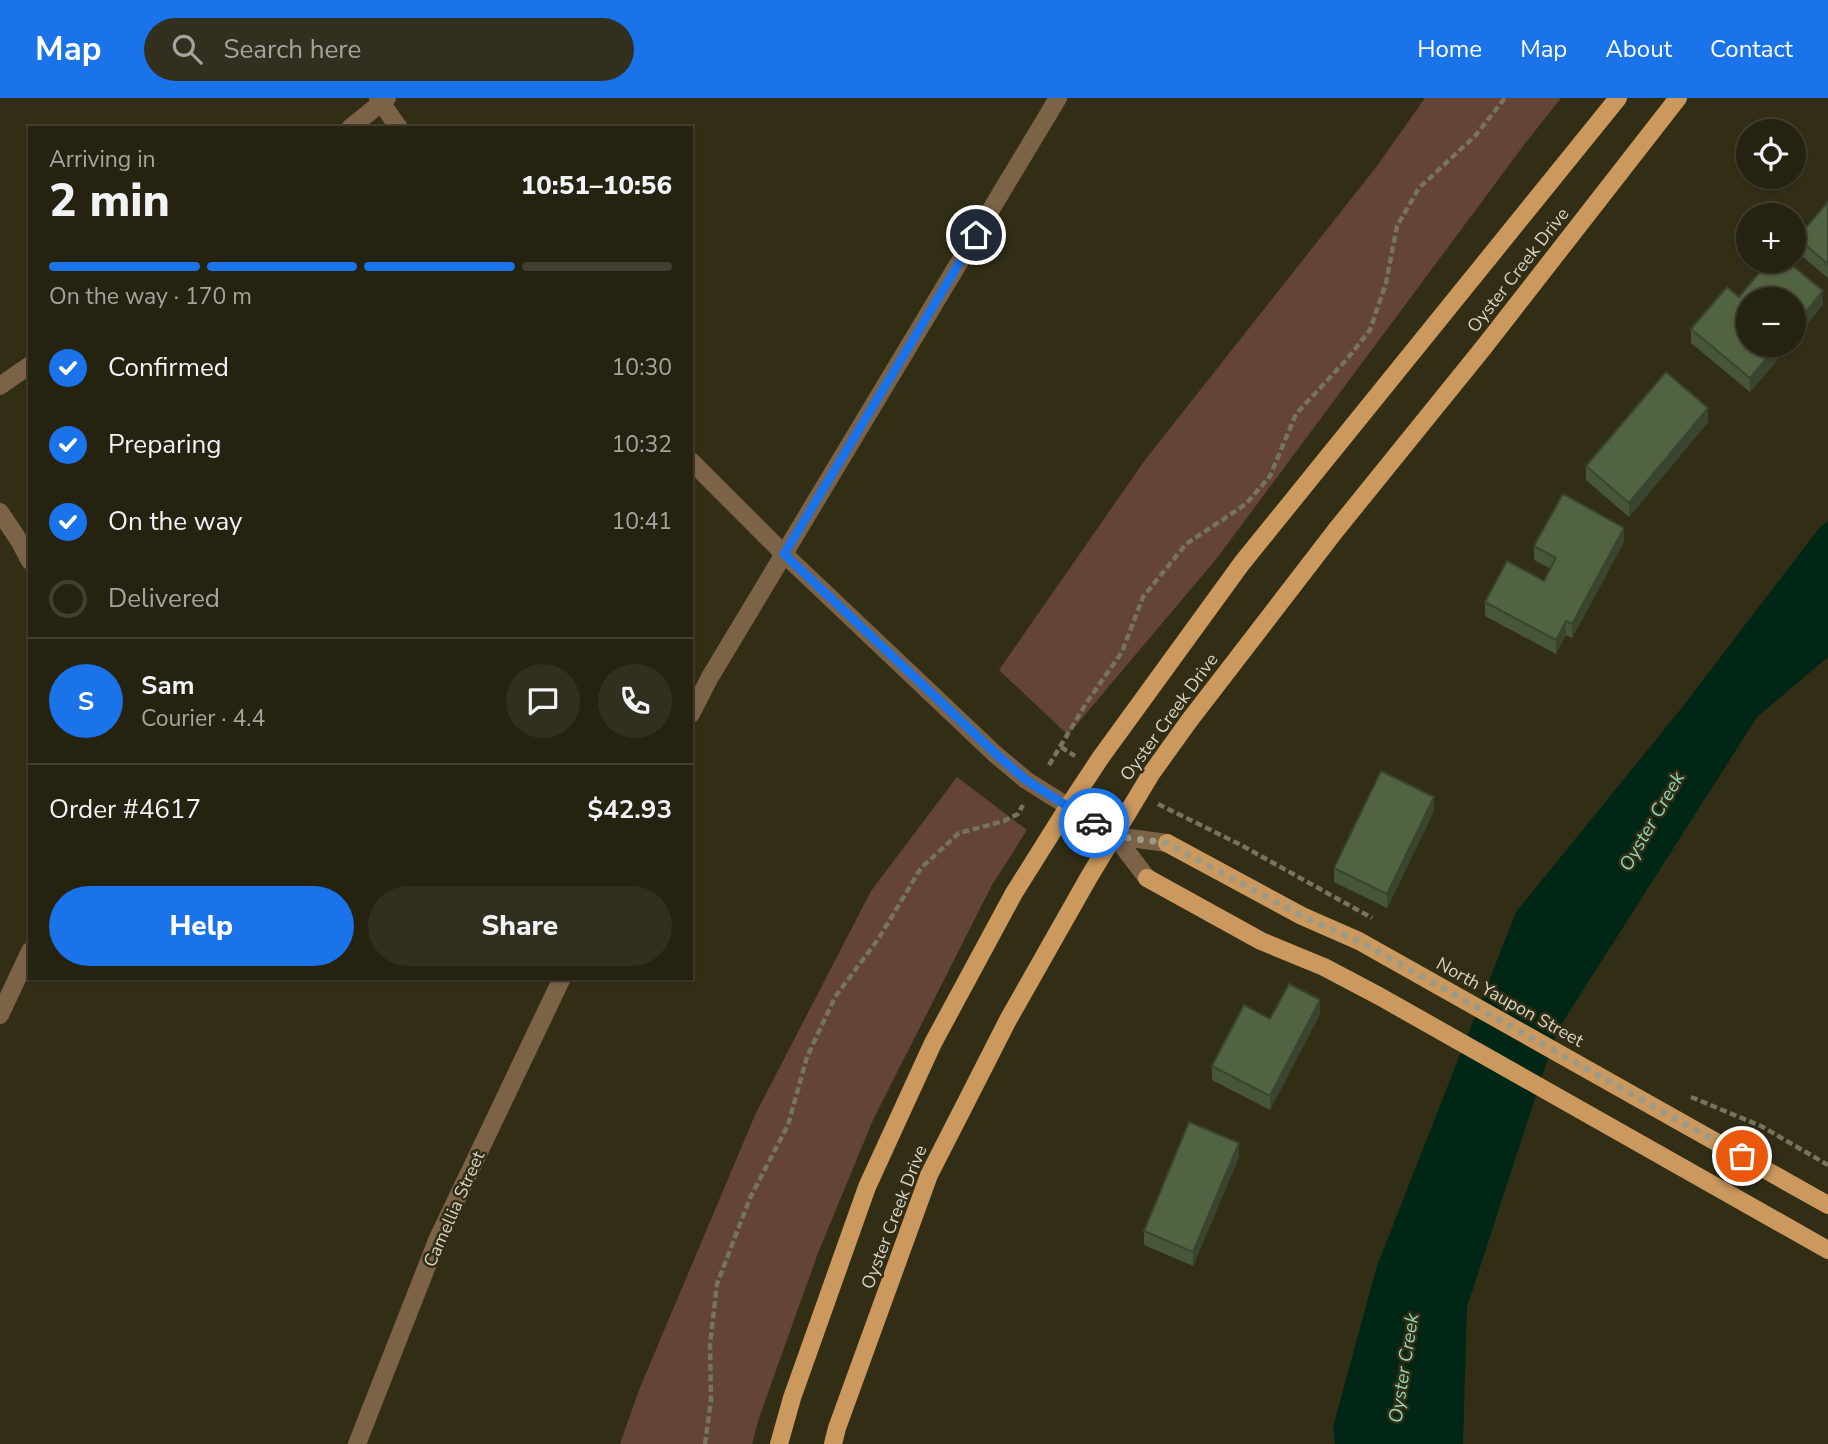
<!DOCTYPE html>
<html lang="en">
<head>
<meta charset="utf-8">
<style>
	:root { --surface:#262210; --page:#322f1e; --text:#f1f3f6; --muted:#a4a49f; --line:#423f30; --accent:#1a73e8 }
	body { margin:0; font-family:"Nunito Sans",sans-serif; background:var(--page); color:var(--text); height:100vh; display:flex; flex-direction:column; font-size:26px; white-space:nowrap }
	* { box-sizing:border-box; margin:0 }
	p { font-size:23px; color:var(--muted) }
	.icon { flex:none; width:38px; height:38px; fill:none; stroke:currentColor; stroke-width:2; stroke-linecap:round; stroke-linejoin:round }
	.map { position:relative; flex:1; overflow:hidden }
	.panel { position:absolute; left:28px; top:28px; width:665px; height:854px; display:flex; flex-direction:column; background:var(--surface); border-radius:0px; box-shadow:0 2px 5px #0004,0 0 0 2px var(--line) }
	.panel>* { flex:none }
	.fabs { position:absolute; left:1736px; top:21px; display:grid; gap:14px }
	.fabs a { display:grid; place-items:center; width:70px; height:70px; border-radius:50%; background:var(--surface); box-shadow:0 2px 5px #0004,0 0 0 2px var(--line); font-size:35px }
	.pin { position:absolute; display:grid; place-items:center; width:60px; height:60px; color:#fff; margin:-30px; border:4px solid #fff; border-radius:50%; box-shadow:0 2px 7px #0007 }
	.courier { position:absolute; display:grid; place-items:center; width:70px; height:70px; margin:-35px; border:5px solid #1a73e8; border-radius:50%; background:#fff; color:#222; box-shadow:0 2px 9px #0007 }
	.headline em { font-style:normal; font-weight:800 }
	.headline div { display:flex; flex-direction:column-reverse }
	.headline { display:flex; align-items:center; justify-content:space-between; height:119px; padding:0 21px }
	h1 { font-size:46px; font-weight:800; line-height:52px }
	.bar { display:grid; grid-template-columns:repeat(4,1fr); gap:10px 7px; align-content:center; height:84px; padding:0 21px }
	.bar i { height:9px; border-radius:5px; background:var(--line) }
	.bar .active { background:var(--accent) }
	.bar p { grid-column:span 4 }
	.line { display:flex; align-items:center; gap:18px; padding:0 21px; border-top:2px solid var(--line) }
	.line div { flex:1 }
	.round { display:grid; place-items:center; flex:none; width:74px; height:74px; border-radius:37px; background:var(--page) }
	ol { padding:0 21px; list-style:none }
	li { display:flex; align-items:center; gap:21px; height:77px }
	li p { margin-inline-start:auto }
	li .icon { padding:7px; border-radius:50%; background:var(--accent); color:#fff; stroke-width:4 }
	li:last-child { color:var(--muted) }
	li i { width:38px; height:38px; border:4px solid var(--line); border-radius:50% }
	.primary-button { display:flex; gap:14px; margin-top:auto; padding:14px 21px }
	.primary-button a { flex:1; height:80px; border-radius:42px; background:var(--accent); color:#fff; font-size:28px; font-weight:800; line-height:80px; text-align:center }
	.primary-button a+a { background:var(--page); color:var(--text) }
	header { display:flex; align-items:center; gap:42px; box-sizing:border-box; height:98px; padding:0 35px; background:var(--accent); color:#fff }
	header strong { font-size:33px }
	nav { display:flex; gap:38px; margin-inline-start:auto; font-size:24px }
	.search { width:490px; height:63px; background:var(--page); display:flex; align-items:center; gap:18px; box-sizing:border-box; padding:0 24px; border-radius:38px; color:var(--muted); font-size:26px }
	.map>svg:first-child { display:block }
	.green { fill:#644338 }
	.water { fill:#002615 }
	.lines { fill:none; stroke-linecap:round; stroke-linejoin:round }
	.path { stroke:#76735f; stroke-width:4.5; stroke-dasharray:7 3.5; stroke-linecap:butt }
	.minor { stroke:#7c6348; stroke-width:18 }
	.major { stroke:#cb985d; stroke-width:18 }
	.wall { fill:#475539 }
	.shaded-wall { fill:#39452e }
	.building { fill:#526342; stroke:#39452e; stroke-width:2 }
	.done { stroke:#9d9a88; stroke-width:7; stroke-dasharray:0 12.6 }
	.route { stroke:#1a73e8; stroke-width:9 }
	.labels { text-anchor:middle; stroke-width:5; stroke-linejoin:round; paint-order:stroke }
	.street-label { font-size:18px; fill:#d6d4c6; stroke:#322e16 }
	.water-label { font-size:19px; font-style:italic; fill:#91d5b2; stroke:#322e16 }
</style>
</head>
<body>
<header>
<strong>Map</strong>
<div class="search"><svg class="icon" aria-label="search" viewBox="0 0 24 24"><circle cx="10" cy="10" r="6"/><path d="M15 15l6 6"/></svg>Search here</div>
<nav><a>Home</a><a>Map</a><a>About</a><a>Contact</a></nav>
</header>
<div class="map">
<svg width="1828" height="1346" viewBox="0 0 1828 1346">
	<rect width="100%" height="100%" fill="#322e16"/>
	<g class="green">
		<path d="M1425 0H1561L1527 43 1217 460 1068 637 999 572 1145 362 1377 68Z"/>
		<path d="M957 679 1027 732 992 787 873 1022 818 1155 760 1317 752 1346H620L639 1292 755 1017 871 793Z"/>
	</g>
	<path class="water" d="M1828 423V559L1757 619 1557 933 1467 1209 1463 1346H1335L1333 1329 1377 1168 1516 814 1680 612 1820 429Z"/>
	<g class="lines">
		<g class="path">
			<path d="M1061 649 1075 658"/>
			<path d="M1049 667 1087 604 1122 554 1143 499 1186 446 1246 406 1270 378 1296 316 1347 261 1370 232 1386 185 1397 128 1419 90 1475 38 1505 0"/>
			<path d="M1158 706 1241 747 1372 820"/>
			<path d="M1691 999 1761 1028 1828 1067"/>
			<path d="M705 1346 711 1302 710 1246 717 1186 750 1100 788 1027 807 959 835 899 879 840 921 770 959 735 1004 723 1018 716 1023 707"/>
		</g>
		<g class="minor">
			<path d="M378 0 399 30"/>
			<path d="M350 30 387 0"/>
			<path d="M0 288 30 267"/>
			<path d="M691 363 784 456 995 656 1026 682 1115 738 1147 780"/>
			<path d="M0 414 20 444 30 463"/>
			<path d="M691 616 710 579 1058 0"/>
			<path d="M1115 738 1167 745"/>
			<path d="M0 917 30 853"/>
			<path d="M357 1346 438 1140 562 880"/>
		</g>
		<g class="major">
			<path d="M1167 745 1302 818 1359 843 1828 1107"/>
			<path d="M1147 780 1261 843 1324 869 1379 898 1828 1152"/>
			<path d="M779 1346 792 1300 867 1089 933 945 1014 795 1068 709 1101 659 1242 465 1618 0"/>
			<path d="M833 1346 837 1330 929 1077 1008 922 1089 779 1151 676 1189 623 1336 432 1484 249 1678 0"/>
		</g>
	</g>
	<g class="wall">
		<path d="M1828 104V180L1797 154V140Z"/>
		<path d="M1739 199 1823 207 1748 247H1790L1750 294 1691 245V231Z"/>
		<path d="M1708 324 1629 419 1586 382V368Z"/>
		<path d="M1624 444 1572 540 1566 537 1556 556 1485 518V504L1544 483 1551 471 1534 462V448Z"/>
		<path d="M1434 713 1387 810 1334 784V770Z"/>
		<path d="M1320 916 1270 1012 1212 982V968L1270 921Z"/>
		<path d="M1239 1059 1193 1168 1144 1147V1133Z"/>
	</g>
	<g class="shaded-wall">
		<path d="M1823 193V207L1794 242V228Z"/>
		<path d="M1778 247H1790L1750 294V280Z"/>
		<path d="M1708 310V324L1629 419V405Z"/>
		<path d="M1624 430V444L1572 540V526Z"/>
		<path d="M1566 523V537L1556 556V542Z"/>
		<path d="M1434 699V713L1387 810V796Z"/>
		<path d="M1320 902V916L1270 1012V998Z"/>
		<path d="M1239 1045V1059L1193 1168V1154Z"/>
	</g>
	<g class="building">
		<path d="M1828 104V166L1797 140Z"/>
		<path d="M1769 163H1787L1823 193 1794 228V201H1748V247H1778L1750 280 1691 231 1727 189 1739 199Z"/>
		<path d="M1666 274 1708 310 1629 405 1586 368Z"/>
		<path d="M1563 396 1624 430 1572 526 1566 523 1556 542 1485 504 1507 463 1544 483 1556 460 1534 448Z"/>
		<path d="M1381 673 1434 699 1387 796 1334 770Z"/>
		<path d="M1289 886 1320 902 1270 998 1212 968 1244 907 1270 921Z"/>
		<path d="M1189 1024 1239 1045 1193 1154 1144 1133Z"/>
	</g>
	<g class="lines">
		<path class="done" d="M1094 725 1115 738 1167 745 1302 818 1359 843 1742 1058"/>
		<path class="route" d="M976 137 784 456 996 656 1026 682 1094 725"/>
	</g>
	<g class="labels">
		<g class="street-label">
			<text transform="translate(1518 172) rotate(-52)" y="6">Oyster Creek Drive</text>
			<text transform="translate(1169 619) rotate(-54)" y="6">Oyster Creek Drive</text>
			<text transform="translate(1510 904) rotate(29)" y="6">North Yaupon Street</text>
			<text transform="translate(454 1111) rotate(-66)" y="6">Camellia Street</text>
			<text transform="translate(894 1119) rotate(-69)" y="6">Oyster Creek Drive</text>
		</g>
		<g class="water-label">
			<text transform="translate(1651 723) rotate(-60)" y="7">Oyster Creek</text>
			<text transform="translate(1403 1270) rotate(-81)" y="7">Oyster Creek</text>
		</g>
	</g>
</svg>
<div class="fabs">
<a><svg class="icon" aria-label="locate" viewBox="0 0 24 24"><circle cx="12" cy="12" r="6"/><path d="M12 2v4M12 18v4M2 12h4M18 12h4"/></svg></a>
<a>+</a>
<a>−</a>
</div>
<div class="pin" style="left:1742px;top:1058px;background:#ea580c"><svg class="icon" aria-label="bag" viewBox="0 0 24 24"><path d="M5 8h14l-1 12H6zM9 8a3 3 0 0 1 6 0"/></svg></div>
<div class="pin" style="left:976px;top:137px;background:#1f2937"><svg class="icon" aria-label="home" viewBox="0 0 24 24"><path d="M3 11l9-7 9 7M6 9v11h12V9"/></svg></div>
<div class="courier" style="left:1094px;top:725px"><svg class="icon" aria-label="car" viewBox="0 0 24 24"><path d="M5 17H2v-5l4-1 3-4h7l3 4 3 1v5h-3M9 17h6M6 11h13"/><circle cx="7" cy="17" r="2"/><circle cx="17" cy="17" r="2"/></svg></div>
<section class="panel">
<div class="headline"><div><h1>2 min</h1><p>Arriving in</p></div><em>10:51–10:56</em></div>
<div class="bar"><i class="active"></i><i class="active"></i><i class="active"></i><i></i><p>On the way · 170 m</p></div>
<ol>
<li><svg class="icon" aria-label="check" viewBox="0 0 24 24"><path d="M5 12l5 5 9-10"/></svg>Confirmed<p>10:30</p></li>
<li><svg class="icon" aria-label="check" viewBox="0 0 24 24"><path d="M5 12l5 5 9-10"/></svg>Preparing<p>10:32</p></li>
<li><svg class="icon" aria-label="check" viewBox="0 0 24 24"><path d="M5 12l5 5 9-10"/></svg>On the way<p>10:41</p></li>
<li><i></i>Delivered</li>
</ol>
<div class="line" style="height:126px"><b class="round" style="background:var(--accent);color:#fff">S</b><div><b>Sam</b><p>Courier · 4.4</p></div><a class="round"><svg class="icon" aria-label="chat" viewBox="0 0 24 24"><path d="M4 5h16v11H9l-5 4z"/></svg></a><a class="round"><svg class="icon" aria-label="phone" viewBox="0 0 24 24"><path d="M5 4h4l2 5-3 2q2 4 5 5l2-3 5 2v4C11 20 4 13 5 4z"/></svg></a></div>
<div class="line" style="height:91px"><div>Order #4617</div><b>$42.93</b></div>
<div class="primary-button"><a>Help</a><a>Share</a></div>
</section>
</div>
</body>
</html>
